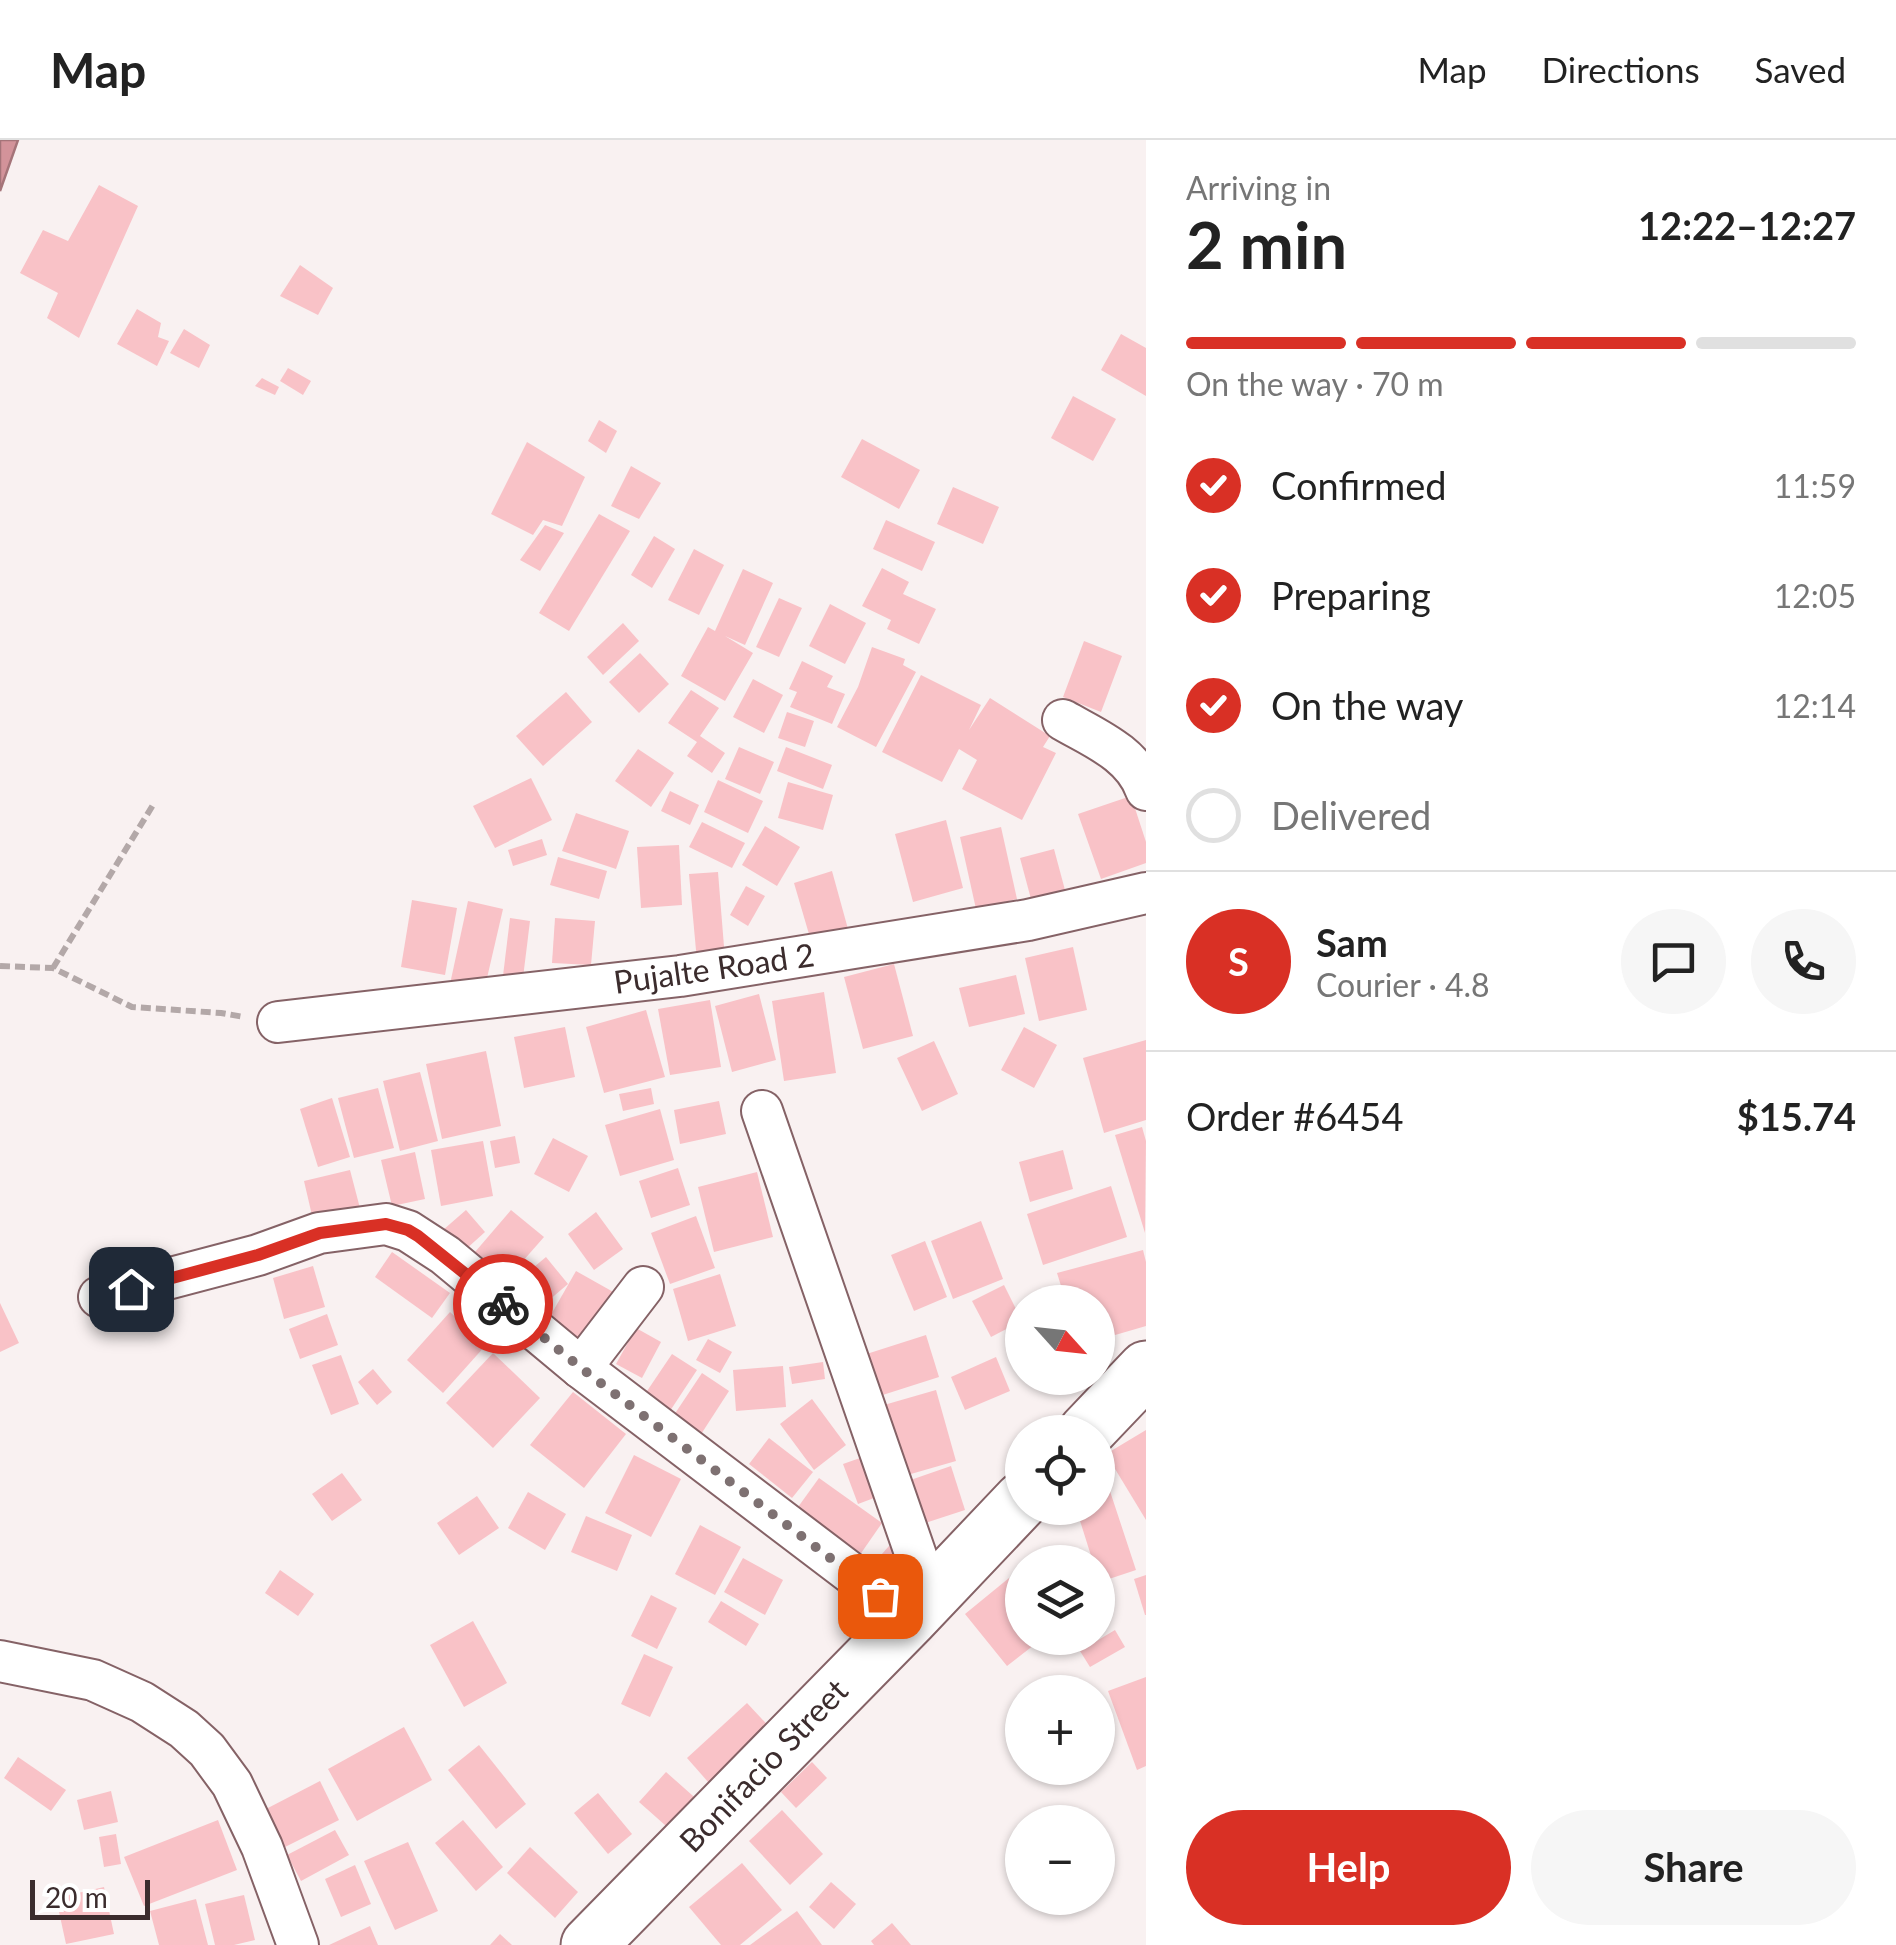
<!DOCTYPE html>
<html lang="en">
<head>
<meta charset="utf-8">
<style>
	:root { --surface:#fff; --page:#f6f6f6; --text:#222; --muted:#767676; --line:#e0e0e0; --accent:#d93025 }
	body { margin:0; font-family:Lato,sans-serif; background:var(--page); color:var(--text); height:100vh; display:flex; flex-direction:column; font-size:38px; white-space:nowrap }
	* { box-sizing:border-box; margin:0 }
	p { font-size:32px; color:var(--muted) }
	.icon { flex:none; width:55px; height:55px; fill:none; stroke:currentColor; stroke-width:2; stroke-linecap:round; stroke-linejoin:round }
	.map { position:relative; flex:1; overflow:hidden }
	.sheet { display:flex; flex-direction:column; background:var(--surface); width:750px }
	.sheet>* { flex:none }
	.needle { width:65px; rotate:117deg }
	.buttons { position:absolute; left:1005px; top:1145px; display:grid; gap:20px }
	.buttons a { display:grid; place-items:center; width:110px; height:110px; border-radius:50%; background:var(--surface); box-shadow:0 2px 8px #0004; font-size:50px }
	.scale { position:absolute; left:30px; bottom:25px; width:120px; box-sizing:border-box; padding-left:10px; border:5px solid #3b2c2d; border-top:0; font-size:28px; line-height:35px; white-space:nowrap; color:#3b2c2d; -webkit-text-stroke:8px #fff; paint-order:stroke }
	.pin { position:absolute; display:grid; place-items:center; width:85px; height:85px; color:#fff; margin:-42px; border-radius:20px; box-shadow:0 5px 15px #0006 }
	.courier { position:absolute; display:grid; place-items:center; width:100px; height:100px; margin:-50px; border:8px solid #d93025; border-radius:50%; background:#fff; color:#222; box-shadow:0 2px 12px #0007 }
	.summary em { font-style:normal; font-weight:700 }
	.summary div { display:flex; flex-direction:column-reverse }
	.summary { display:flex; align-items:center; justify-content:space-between; height:170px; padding:0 40px }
	h1 { font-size:65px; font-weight:700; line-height:75px }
	.bar { display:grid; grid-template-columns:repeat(4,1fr); gap:15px 10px; align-content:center; height:120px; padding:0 40px }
	.bar i { height:12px; border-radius:8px; background:var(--line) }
	.bar .active { background:var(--accent) }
	.bar p { grid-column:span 4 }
	.line { display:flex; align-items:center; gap:25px; padding:0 40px; border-top:2px solid var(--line) }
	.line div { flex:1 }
	.round { display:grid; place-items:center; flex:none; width:105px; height:105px; border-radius:52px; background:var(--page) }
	ol { padding:0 40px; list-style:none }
	li { display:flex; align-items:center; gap:30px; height:110px }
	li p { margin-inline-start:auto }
	li .icon { padding:10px; border-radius:50%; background:var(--accent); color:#fff; stroke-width:4 }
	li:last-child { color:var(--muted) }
	li i { width:55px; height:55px; border:5px solid var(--line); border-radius:50% }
	.button { display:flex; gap:20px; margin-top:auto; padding:20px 40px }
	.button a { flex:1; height:115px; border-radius:60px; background:var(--accent); color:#fff; font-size:40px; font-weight:700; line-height:115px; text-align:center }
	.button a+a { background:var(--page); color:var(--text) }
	header { display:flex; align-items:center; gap:60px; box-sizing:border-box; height:140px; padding:0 50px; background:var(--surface); border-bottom:2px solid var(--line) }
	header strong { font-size:48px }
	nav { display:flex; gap:55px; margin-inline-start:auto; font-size:35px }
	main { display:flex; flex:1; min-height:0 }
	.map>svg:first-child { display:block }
	.water { fill:#d3939a; stroke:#a57479; stroke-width:2.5 }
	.building { fill:#f9c2c7 }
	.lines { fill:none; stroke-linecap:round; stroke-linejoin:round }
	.street-casing { stroke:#856266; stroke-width:44 }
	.secondary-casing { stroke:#856266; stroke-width:59 }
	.path { stroke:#b3a8a8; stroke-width:6; stroke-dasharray:10 5; stroke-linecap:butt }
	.street { stroke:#fff; stroke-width:40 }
	.secondary { stroke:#fff; stroke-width:55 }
	.done { stroke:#7e7172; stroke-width:10; stroke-dasharray:0 18 }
	.route { stroke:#d93025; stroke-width:12 }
	.labels { text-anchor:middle; stroke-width:8; stroke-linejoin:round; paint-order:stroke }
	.street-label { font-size:32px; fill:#3b2c2d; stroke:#fff }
</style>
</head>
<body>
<header>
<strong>Map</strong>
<nav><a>Map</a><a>Directions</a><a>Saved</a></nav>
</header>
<main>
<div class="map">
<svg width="1146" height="1805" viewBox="0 0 1146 1805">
	<rect width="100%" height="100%" fill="#f9f1f1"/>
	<path class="water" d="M0 0H18L0 51Z"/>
	<g class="building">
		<path d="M99 45 138 66 79 198 47 178 58 153 20 133 43 90 68 101Z"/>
		<path d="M300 125 333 148 318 175 280 156Z"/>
		<path d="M137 169 161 183 158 197 169 201 157 226 117 204Z"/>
		<path d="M184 189 210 205 199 228 170 213Z"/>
		<path d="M1121 194 1146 208V256L1101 230Z"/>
		<path d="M288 228 311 241 303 255 280 241Z"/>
		<path d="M262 238 279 247 275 255 255 246Z"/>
		<path d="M1073 256 1116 279 1093 321 1051 298Z"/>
		<path d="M599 280 617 291 606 313 588 301Z"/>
		<path d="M862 299 920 330 899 369 841 337Z"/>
		<path d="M527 302 585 337 562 386 543 380 533 395 491 374Z"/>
		<path d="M631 326 661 343 639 379 611 366Z"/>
		<path d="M953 347 999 367 983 404 937 384Z"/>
		<path d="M599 374 630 391 569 491 539 473Z"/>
		<path d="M886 380 935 402 922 431 873 409Z"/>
		<path d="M545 385 564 393 540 431 520 420Z"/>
		<path d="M654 396 675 409 652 448 631 435Z"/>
		<path d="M694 409 724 425 699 475 668 460Z"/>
		<path d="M882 428 909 442 903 454 936 469 919 504 887 489 891 480 862 466Z"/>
		<path d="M743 429 773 443 745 505 725 496 753 513 725 561 681 536 708 487 715 491Z"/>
		<path d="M779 458 802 468 779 517 756 507Z"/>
		<path d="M830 464 866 483 845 524 809 506Z"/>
		<path d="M623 483 639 501 603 535 587 517Z"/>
		<path d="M1084 501 1122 516 1101 572 1063 557Z"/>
		<path d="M872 507 905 519 903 525 916 532 876 607 837 587 858 547Z"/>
		<path d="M640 513 669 544 639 573 609 542Z"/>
		<path d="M802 521 833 536 827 547 845 554 832 584 790 567 797 552 789 549Z"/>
		<path d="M921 535 981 565 969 590 990 558 1050 596 1043 607 1056 613 1022 680 962 649 977 620 959 609 942 642 882 612Z"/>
		<path d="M753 539 783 555 764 593 733 577Z"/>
		<path d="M691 550 719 568 700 596 725 613 712 633 687 616 697 602 668 583Z"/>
		<path d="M566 552 592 582 543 626 516 596Z"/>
		<path d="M787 572 814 581 805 607 778 598Z"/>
		<path d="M739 607 774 622 760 654 725 639Z"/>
		<path d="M786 607 832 625 823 649 777 631Z"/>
		<path d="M638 609 674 633 651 667 615 641Z"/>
		<path d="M531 638 552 680 495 708 473 666Z"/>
		<path d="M718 640 763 661 748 693 704 672Z"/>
		<path d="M788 642 833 655 823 690 778 678Z"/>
		<path d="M670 651 699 665 690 685 661 671Z"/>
		<path d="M1131 656 1146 702V723L1101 739 1078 674Z"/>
		<path d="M576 673 629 691 616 729 562 711Z"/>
		<path d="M946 680 963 748 913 762 895 694Z"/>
		<path d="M702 682 745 703 732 728 689 707Z"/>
		<path d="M765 686 800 707 777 746 742 725Z"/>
		<path d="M1001 687 1017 759 976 769 960 697Z"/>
		<path d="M542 699 547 715 513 726 508 710Z"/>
		<path d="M679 705 682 765 641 768 637 707Z"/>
		<path d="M1054 709 1069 765 1035 774 1020 718Z"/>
		<path d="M558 717 607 731 599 759 550 745Z"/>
		<path d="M832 731 848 789 811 801 794 743Z"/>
		<path d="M718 732 725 819 697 821 689 734Z"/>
		<path d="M746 746 765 756 748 786 730 775Z"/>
		<path d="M412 760 457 768 445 835 401 827Z"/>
		<path d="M468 761 503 769 484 851 450 844Z"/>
		<path d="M510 778 530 781 522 846 502 844Z"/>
		<path d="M555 778 595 781 591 825 552 823Z"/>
		<path d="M1073 807 1087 870 1039 881 1025 818Z"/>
		<path d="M894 824 913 896 863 909 844 837Z"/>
		<path d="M1016 835 1025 874 969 887 959 848Z"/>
		<path d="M824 852 836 933 784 941 772 861Z"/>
		<path d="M759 854 776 920 732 932 715 866Z"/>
		<path d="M710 860 721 927 670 935 658 869Z"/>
		<path d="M646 870 665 937 604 953 586 887Z"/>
		<path d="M565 887 575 937 524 948 514 897Z"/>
		<path d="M1024 887 1057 905 1034 948 1001 930Z"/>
		<path d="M1146 900V980L1104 993 1083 918Z"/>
		<path d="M934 901 958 954 922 971 897 918Z"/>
		<path d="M486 911 501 986 442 999 426 924Z"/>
		<path d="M420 932 438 1001 400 1011 383 941Z"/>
		<path d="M378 948 394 1008 354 1018 338 958Z"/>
		<path d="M651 948 654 964 623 971 619 954Z"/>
		<path d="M332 958 350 1017 318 1027 300 969Z"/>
		<path d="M719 961 726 994 680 1004 674 970Z"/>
		<path d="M660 969 674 1020 620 1036 605 985Z"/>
		<path d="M1142 987 1146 1001 1145 1093 1115 995Z"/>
		<path d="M515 996 520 1023 495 1028 490 1001Z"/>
		<path d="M553 998 588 1016 569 1052 534 1034Z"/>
		<path d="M483 1001 493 1056 441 1066 431 1010Z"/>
		<path d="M1063 1010 1073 1049 1030 1062 1019 1022Z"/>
		<path d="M415 1012 425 1059 392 1066 381 1020Z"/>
		<path d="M678 1028 690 1065 651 1078 639 1041Z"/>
		<path d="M350 1030 361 1072 314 1084 304 1041Z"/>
		<path d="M757 1032 773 1097 714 1112 698 1047Z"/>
		<path d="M1111 1046 1127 1097 1043 1125 1027 1074Z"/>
		<path d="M466 1070 485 1092 455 1119 435 1097Z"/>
		<path d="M511 1070 544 1097 501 1146 469 1119Z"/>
		<path d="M596 1072 623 1109 594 1130 568 1094Z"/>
		<path d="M696 1076 715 1128 670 1144 651 1093Z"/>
		<path d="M981 1081 1003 1139 953 1159 931 1101Z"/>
		<path d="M925 1101 947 1157 914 1171 891 1115Z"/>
		<path d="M1143 1110 1146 1122V1186L1098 1200V1162H1066L1057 1133Z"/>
		<path d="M392 1112 450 1153 432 1178 375 1137Z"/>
		<path d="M546 1117 568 1144 528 1178 505 1151Z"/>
		<path d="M313 1126 325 1167 284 1179 273 1138Z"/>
		<path d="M576 1131 624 1158 592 1215 544 1187Z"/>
		<path d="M720 1134 736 1186 688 1201 673 1149Z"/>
		<path d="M1004 1145 1022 1181 991 1197 972 1161Z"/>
		<path d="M0 1163 19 1203 0 1212Z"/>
		<path d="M450 1172 486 1205 443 1253 407 1220Z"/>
		<path d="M327 1174 338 1205 300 1219 289 1189Z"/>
		<path d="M636 1188 661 1202 642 1238 616 1224Z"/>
		<path d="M926 1195 939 1237 867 1260 854 1218Z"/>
		<path d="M708 1199 732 1212 720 1233 696 1220Z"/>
		<path d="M493 1213 540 1258 493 1308 446 1263Z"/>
		<path d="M672 1214 697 1230 666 1277 641 1260Z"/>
		<path d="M341 1215 359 1264 331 1275 312 1225Z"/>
		<path d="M996 1217 1010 1251 965 1270 951 1237Z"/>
		<path d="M823 1222 825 1239 792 1244 789 1227Z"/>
		<path d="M783 1226 786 1267 736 1271 733 1230Z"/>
		<path d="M373 1229 392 1252 377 1265 358 1242Z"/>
		<path d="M702 1233 729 1251 696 1302 668 1284Z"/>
		<path d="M936 1250 956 1321 897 1338 877 1267Z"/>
		<path d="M573 1252 626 1294 584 1348 530 1305Z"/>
		<path d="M812 1259 846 1305 814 1330 780 1284Z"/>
		<path d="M1146 1290V1380L1106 1314Z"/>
		<path d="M769 1298 813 1332 792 1358 749 1324Z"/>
		<path d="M634 1315 681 1339 651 1397 605 1373Z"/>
		<path d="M860 1318 874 1358 858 1364 843 1324Z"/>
		<path d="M951 1326 965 1370 913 1387 899 1344Z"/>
		<path d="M342 1333 362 1360 332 1381 312 1354Z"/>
		<path d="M819 1338 882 1383 857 1419 793 1374Z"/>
		<path d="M1106 1339 1136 1430 1100 1442 1098 1422H1093L1076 1368H1098V1341Z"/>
		<path d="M528 1352 566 1374 545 1410 508 1388Z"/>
		<path d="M477 1356 499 1388 459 1415 437 1383Z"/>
		<path d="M586 1376 632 1395 617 1431 571 1412Z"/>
		<path d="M700 1385 741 1407 715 1455 675 1434Z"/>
		<path d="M889 1406 904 1419 880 1445 866 1432Z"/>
		<path d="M743 1418 783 1440 765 1475 724 1452Z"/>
		<path d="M280 1430 314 1454 298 1476 265 1453Z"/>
		<path d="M1146 1435V1475H1145L1134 1439Z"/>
		<path d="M1009 1438 1022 1456V1498H1043L1007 1526 965 1474Z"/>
		<path d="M651 1455 677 1468 657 1509 631 1496Z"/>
		<path d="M1098 1460 1111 1481 1098 1490Z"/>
		<path d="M721 1461 759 1484 746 1506 708 1482Z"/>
		<path d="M473 1481 507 1543 464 1567 430 1505Z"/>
		<path d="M1115 1490 1125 1507 1090 1527 1080 1511Z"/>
		<path d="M644 1514 673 1527 650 1577 621 1564Z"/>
		<path d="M1146 1537V1626L1137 1630 1108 1551Z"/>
		<path d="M747 1563 777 1595 716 1651 687 1618Z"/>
		<path d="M404 1587 432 1640 357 1681 328 1629Z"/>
		<path d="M1022 1595V1621L1014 1598Z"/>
		<path d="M479 1605 526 1664 496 1689 448 1630Z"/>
		<path d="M18 1617 66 1650 51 1671 4 1638Z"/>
		<path d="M812 1622 827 1638 796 1668 781 1652Z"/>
		<path d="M666 1632 701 1663 674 1693 639 1662Z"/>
		<path d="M320 1641 339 1680 285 1707 266 1669Z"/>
		<path d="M111 1651 118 1682 84 1690 77 1660Z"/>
		<path d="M598 1653 632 1694 608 1714 574 1673Z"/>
		<path d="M782 1670 823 1714 790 1745 749 1701Z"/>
		<path d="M218 1680 237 1730 144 1766 124 1717Z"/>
		<path d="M463 1680 503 1727 476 1751 435 1703Z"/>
		<path d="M335 1690 349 1715 301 1741 287 1715Z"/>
		<path d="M116 1694 121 1724 104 1727 99 1697Z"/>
		<path d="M408 1702 438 1771 395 1790 364 1721Z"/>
		<path d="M530 1707 578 1752 555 1778 507 1733Z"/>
		<path d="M742 1723 782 1770 740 1805H721L689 1767Z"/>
		<path d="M355 1725 371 1764 341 1777 325 1739Z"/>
		<path d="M831 1742 856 1764 834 1789 809 1767Z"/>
		<path d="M104 1747 114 1794 66 1804 56 1758Z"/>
		<path d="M244 1755 255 1800 234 1805H215L205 1764Z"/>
		<path d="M196 1759 208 1805H159L150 1771Z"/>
		<path d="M797 1771 822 1805H750Z"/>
		<path d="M892 1783 911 1805H874L871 1801Z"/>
		<path d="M370 1786 378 1805H329Z"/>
		<path d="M500 1794 512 1805H490Z"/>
	</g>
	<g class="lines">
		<g class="street-casing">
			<g id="street">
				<path d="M1063 580C1094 598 1133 613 1146 650"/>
				<path d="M278 882 680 836 1028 780 1146 753"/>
				<path d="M762 971 930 1456"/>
				<path d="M99 1157 258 1115 319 1093 386 1084 408 1091 445 1115 581 1228 910 1478"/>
				<path d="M581 1228 643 1147"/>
				<path d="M0 1521 93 1540 142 1562 184 1589 207 1610 232 1644 262 1707 298 1805"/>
			</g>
		</g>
		<g class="secondary-casing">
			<g id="secondary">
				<path d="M1086 1292 1146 1229"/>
				<path d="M589 1805 910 1478 1022 1360"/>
			</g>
		</g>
		<g class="path">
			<path d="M0 826 53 828 132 867 221 873 244 877"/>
			<path d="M53 828 153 665"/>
		</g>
		<use href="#street" class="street"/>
		<use href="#secondary" class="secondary"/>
	</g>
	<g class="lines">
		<path class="done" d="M503 1164 581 1228 880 1456"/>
		<path class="route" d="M131 1149 258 1115 320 1093 386 1084 408 1090 418 1096 503 1164"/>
	</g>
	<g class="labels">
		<g class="street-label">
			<text transform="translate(714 829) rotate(-8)" y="11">Pujalte Road 2</text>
			<text transform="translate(764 1626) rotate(-46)" y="11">Bonifacio Street</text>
		</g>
	</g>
</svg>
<div class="buttons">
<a><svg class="needle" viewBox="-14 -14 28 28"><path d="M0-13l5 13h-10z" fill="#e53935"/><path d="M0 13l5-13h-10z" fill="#767676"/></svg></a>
<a><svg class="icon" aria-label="locate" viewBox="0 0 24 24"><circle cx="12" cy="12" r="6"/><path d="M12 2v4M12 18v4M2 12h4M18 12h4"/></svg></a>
<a><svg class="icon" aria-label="layers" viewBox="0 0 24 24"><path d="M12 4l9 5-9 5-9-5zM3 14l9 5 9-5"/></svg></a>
<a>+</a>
<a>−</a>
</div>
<div class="scale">20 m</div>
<div class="pin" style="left:880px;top:1456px;background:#ea580c"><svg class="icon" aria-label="bag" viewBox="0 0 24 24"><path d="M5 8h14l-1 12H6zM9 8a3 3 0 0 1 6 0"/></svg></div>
<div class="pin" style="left:131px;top:1149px;background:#1f2937"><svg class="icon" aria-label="home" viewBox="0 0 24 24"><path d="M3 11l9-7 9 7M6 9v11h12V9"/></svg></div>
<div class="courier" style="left:503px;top:1164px"><svg class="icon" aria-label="bike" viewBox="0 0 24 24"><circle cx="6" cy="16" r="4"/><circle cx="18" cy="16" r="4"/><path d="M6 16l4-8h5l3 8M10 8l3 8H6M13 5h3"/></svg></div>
</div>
<section class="sheet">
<div class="summary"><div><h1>2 min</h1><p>Arriving in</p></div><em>12:22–12:27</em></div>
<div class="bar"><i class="active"></i><i class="active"></i><i class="active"></i><i></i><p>On the way · 70 m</p></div>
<ol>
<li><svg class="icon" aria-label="check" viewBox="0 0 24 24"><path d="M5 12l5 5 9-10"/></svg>Confirmed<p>11:59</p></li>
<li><svg class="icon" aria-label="check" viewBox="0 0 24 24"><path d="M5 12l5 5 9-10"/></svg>Preparing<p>12:05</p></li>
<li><svg class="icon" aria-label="check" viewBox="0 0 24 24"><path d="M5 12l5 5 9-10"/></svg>On the way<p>12:14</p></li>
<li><i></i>Delivered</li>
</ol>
<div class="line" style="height:180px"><b class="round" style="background:var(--accent);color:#fff">S</b><div><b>Sam</b><p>Courier · 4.8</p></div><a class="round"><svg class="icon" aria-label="chat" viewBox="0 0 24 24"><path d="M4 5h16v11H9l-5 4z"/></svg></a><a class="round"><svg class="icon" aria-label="phone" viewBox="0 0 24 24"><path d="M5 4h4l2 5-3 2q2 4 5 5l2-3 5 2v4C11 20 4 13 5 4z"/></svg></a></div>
<div class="line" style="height:130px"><div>Order #6454</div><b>$15.74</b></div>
<div class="button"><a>Help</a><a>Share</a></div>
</section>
</main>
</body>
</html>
